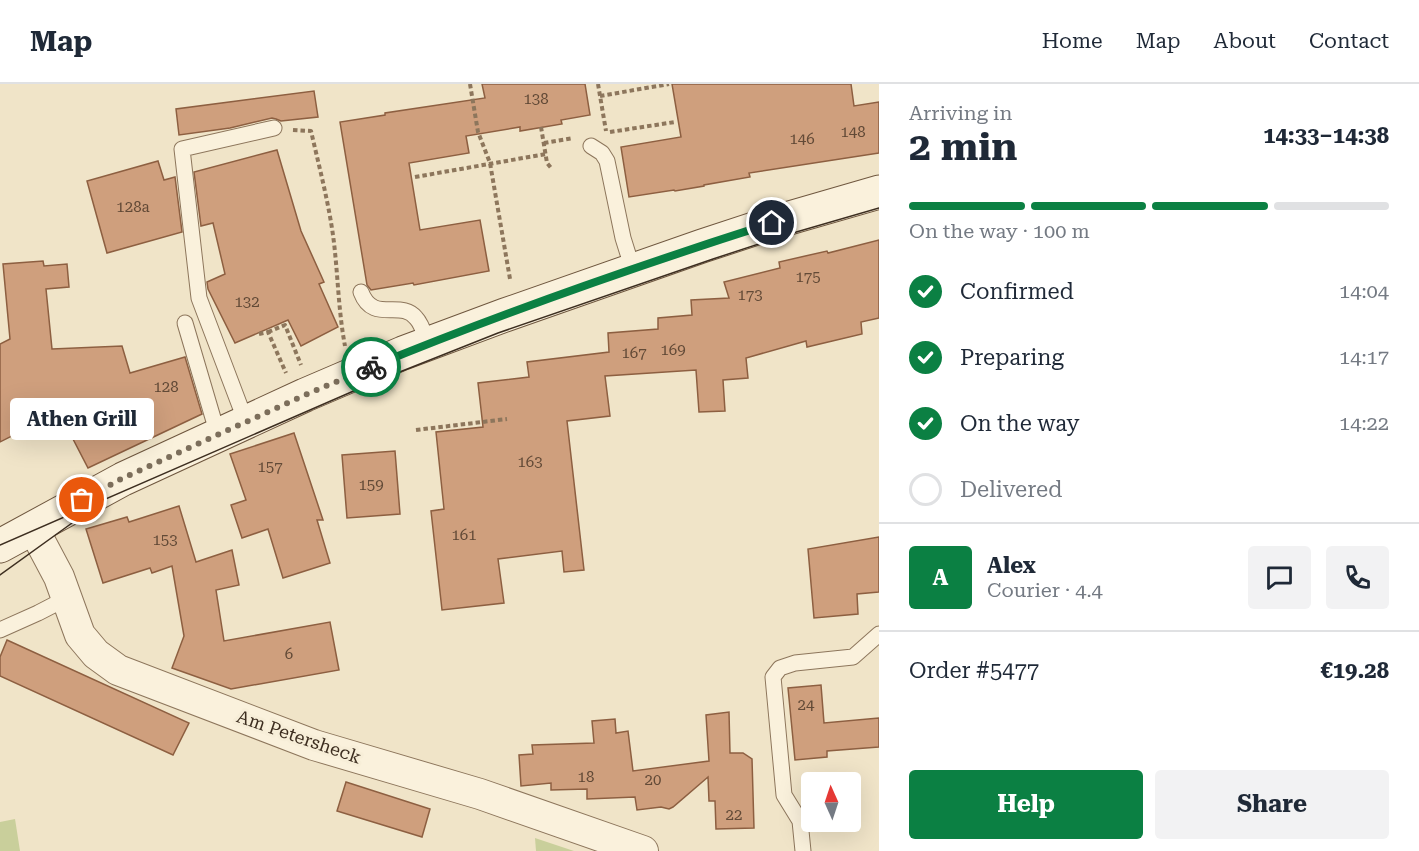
<!DOCTYPE html>
<html lang="en">
<head>
<meta charset="utf-8">
<style>
	:root { --surface:#fff; --page:#f2f2f3; --text:#1f2937; --muted:#747a83; --line:#e0e1e3; --accent:#0b8043 }
	body { margin:0; font-family:"Roboto Serif",serif; background:var(--page); color:var(--text); height:100vh; display:flex; flex-direction:column; font-size:22px; white-space:nowrap }
	* { box-sizing:border-box; margin:0 }
	p { font-size:20px; color:var(--muted) }
	.icon { flex:none; width:33px; height:33px; fill:none; stroke:currentColor; stroke-width:2; stroke-linecap:round; stroke-linejoin:round }
	.map { position:relative; flex:1; overflow:hidden }
	.side { display:flex; flex-direction:column; background:var(--surface); width:540px }
	.side>* { flex:none }
	.needle { width:39px; rotate:357deg }
	.controls { position:absolute; left:801px; top:688px; display:grid; gap:12px }
	.controls a { display:grid; place-items:center; width:60px; height:60px; border-radius:6px; background:var(--surface); box-shadow:0 6px 24px #0002; font-size:30px }
	.pin { position:absolute; display:grid; place-items:center; width:51px; height:51px; color:#fff; margin:-26px; border:3px solid #fff; border-radius:50%; box-shadow:0 2px 6px #0007 }
	.courier { position:absolute; display:grid; place-items:center; width:60px; height:60px; margin:-30px; border:4px solid #0b8043; border-radius:50%; background:#fff; color:#222; box-shadow:0 2px 8px #0007 }
	.bubble { position:absolute; height:42px; border-radius:6px; background:var(--surface); box-shadow:0 6px 24px #0002; font-size:20px; font-weight:700; line-height:42px; text-align:center }
	.head em { font-style:normal; font-weight:700 }
	.head div { display:flex; flex-direction:column-reverse }
	.head { display:flex; align-items:center; justify-content:space-between; height:102px; padding:0 30px }
	h1 { font-size:39px; font-weight:700; line-height:45px }
	.bar { display:grid; grid-template-columns:repeat(4,1fr); gap:9px 6px; align-content:center; height:72px; padding:0 30px }
	.bar i { height:8px; border-radius:4px; background:var(--line) }
	.bar .active { background:var(--accent) }
	.bar p { grid-column:span 4 }
	.line { display:flex; align-items:center; gap:15px; padding:0 30px; border-top:2px solid var(--line) }
	.line div { flex:1 }
	.round { display:grid; place-items:center; flex:none; width:63px; height:63px; border-radius:6px; background:var(--page) }
	ol { padding:0 30px; list-style:none }
	li { display:flex; align-items:center; gap:18px; height:66px }
	li p { margin-inline-start:auto }
	li .icon { padding:6px; border-radius:50%; background:var(--accent); color:#fff; stroke-width:4 }
	li:last-child { color:var(--muted) }
	li i { width:33px; height:33px; border:3px solid var(--line); border-radius:50% }
	.primary-button { display:flex; gap:12px; margin-top:auto; padding:12px 30px }
	.primary-button a { flex:1; height:69px; border-radius:6px; background:var(--accent); color:#fff; font-size:24px; font-weight:700; line-height:69px; text-align:center }
	.primary-button a+a { background:var(--page); color:var(--text) }
	header { display:flex; align-items:center; gap:36px; box-sizing:border-box; height:84px; padding:0 30px; background:var(--surface); border-bottom:2px solid var(--line) }
	header strong { font-size:28px }
	nav { display:flex; gap:33px; margin-inline-start:auto; font-size:21px }
	main { display:flex; flex:1; min-height:0 }
	.map>svg:first-child { display:block }
	.green { fill:#c9cf9b }
	.building { fill:#cf9f7d; stroke:#8d5f41; stroke-width:1.5 }
	.lines { fill:none; stroke-linecap:round; stroke-linejoin:round }
	.service-casing { stroke:#8d765c; stroke-width:17 }
	.minor-casing { stroke:#8d765c; stroke-width:32 }
	.secondary-casing { stroke:#6f573f; stroke-width:35 }
	.path { stroke:#8d765c; stroke-width:4; stroke-dasharray:4.5 3; stroke-linecap:butt }
	.service { stroke:#faf1dc; stroke-width:15 }
	.minor { stroke:#faf1dc; stroke-width:30 }
	.secondary { stroke:#faf1dc; stroke-width:33 }
	.tram { stroke:#3d2e20; stroke-width:1.5 }
	.done { stroke:#7c6e5b; stroke-width:6; stroke-dasharray:0 10.8 }
	.route { stroke:#0b8043; stroke-width:8 }
	.labels { text-anchor:middle; stroke-width:6; stroke-linejoin:round; paint-order:stroke }
	.number-label { font-size:15px; fill:#624a37 }
	.street-label { font-size:18px; fill:#3d2e20; stroke:#f7eed8 }
</style>
</head>
<body>
<header>
<strong>Map</strong>
<nav><a>Home</a><a>Map</a><a>About</a><a>Contact</a></nav>
</header>
<main>
<div class="map">
<svg width="879" height="767" viewBox="0 0 879 767">
	<rect width="100%" height="100%" fill="#f0e4c8"/>
	<g class="green">
		<path d="M15 735 20 767H0V738Z"/>
		<path d="M535 754 574 767H536Z"/>
	</g>
	<g class="building">
		<path d="M482 0H585L590 31 561 36 562 40 520 47V43L466 52 469 69 409 79 420 146 480 136 489 187 414 201 413 199 371 206 367 201 340 38 385 31V29L485 14Z"/>
		<path d="M672 0H851L854 22 879 18V69L749 89 750 93 704 101V102L675 107 674 106 629 113 621 63 681 53Z"/>
		<path d="M314 7 318 33 281 37 276 35 272 34 230 44 179 51 176 25Z"/>
		<path d="M277 66 301 147 324 198 319 200 338 243 301 262 288 236 235 259 208 205 207 198 225 190 213 139 201 142 194 88Z"/>
		<path d="M158 77 164 96 175 93 182 148 107 169 87 97Z"/>
		<path d="M879 156V234L861 238 862 250 807 263 806 257 746 274 748 294 723 296 725 327 699 328 696 286 605 292 610 332 567 337 584 486 564 488 562 467 498 475 504 519 442 526 431 427 444 425 436 348 483 343 478 299 529 293 527 278 609 268 608 249 658 245V234L692 231 691 216 729 214 724 198 780 184 779 178 827 167 828 169Z"/>
		<path d="M43 177 44 182 67 180 69 203 46 205 52 265 122 262 130 289 185 273 202 330 88 384 59 328 0 358V260L10 255 3 180Z"/>
		<path d="M294 349 323 436H317L330 479 283 494 268 445 242 454 231 421 246 416 230 370Z"/>
		<path d="M395 367 400 430 347 434 342 371Z"/>
		<path d="M179 422 196 478 232 466 239 501 216 506 224 557 330 538 339 586 231 605 172 584 184 552 172 482 152 489 150 484 103 499 86 445 127 433 129 438Z"/>
		<path d="M879 453V508L857 510 858 530 814 534 808 465Z"/>
		<path d="M7 556 189 639 173 671 0 592V573Z"/>
		<path d="M821 601 824 639 879 634V663L827 667V673L795 676 788 604Z"/>
		<path d="M729 628 730 669H743L752 675 754 744 716 745 715 717H709L708 693 673 723 669 725 661 723 637 726 635 713 587 715V705L551 706V699L521 702 519 671 533 670 532 661 594 659 592 637 615 635 616 649 628 647 633 687 709 677 706 631Z"/>
		<path d="M346 698 430 725 422 753 337 727Z"/>
	</g>
	<g class="lines">
		<g class="service-casing">
			<g id="service">
				<path d="M591 62 602 69 607 77 623 154 633 186"/>
				<path d="M361 208C373 240 401 215 416 234 422 240 425 252 428 260"/>
				<path d="M185 239 218 351"/>
				<path d="M246 338 199 214 182 65 274 44"/>
				<path d="M0 546 38 529 67 514"/>
				<path d="M803 767 800 737 784 711 773 593 780 584 795 579 853 573 879 550"/>
			</g>
		</g>
		<g class="minor-casing">
			<path id="minor" d="M33 444 59 493 80 551 96 570 118 586 314 661 480 710 643 767"/>
		</g>
		<g class="secondary-casing">
			<path id="secondary" d="M0 462 123 395 305 311 403 269 505 231 702 162 772 139 879 108"/>
		</g>
		<g class="path">
			<path d="M470 0 478 48 490 79 510 195"/>
			<path d="M598 0 606 47"/>
			<path d="M600 12 669 0"/>
			<path d="M541 43 547 79 552 85"/>
			<path d="M293 46 311 47C319 82 328 116 333 151 338 188 338 225 345 262"/>
			<path d="M610 48 675 38"/>
			<path d="M544 59 573 54"/>
			<path d="M415 93 546 70"/>
			<path d="M268 248 285 241 301 281"/>
			<path d="M259 250 268 248 286 289"/>
			<path d="M416 346 507 335"/>
		</g>
		<use href="#service" class="service"/>
		<use href="#minor" class="minor"/>
		<use href="#secondary" class="secondary"/>
		<g class="tram">
			<path d="M0 461 372 299 498 249 713 175 786 151 879 124"/>
			<path d="M0 491 79 434"/>
		</g>
	</g>
	<g class="lines">
		<path class="done" d="M82 416 123 394 305 311 371 283"/>
		<path class="route" d="M371 283C502 229 637 182 772 139"/>
	</g>
	<g class="labels">
		<g class="number-label">
			<text x="536" y="20">138</text>
			<text x="853" y="53">148</text>
			<text x="802" y="60">146</text>
			<text x="133" y="128">128a</text>
			<text x="808" y="198">175</text>
			<text x="750" y="216">173</text>
			<text x="247" y="223">132</text>
			<text x="673" y="271">169</text>
			<text x="634" y="274">167</text>
			<text x="166" y="308">128</text>
			<text x="530" y="383">163</text>
			<text x="270" y="388">157</text>
			<text x="371" y="406">159</text>
			<text x="464" y="456">161</text>
			<text x="165" y="461">153</text>
			<text x="289" y="575">6</text>
			<text x="806" y="626">24</text>
			<text x="586" y="698">18</text>
			<text x="653" y="701">20</text>
			<text x="734" y="736">22</text>
		</g>
		<g class="street-label">
			<text transform="translate(299 653) rotate(19)" y="6">Am Petersheck</text>
		</g>
	</g>
</svg>
<div class="controls">
<a><svg class="needle" viewBox="-14 -14 28 28"><path d="M0-13l5 13h-10z" fill="#e53935"/><path d="M0 13l5-13h-10z" fill="#747a83"/></svg></a>
</div>
<div class="pin" style="left:82px;top:416px;background:#ea580c"><svg class="icon" aria-label="bag" viewBox="0 0 24 24"><path d="M5 8h14l-1 12H6zM9 8a3 3 0 0 1 6 0"/></svg></div>
<div class="pin" style="left:772px;top:139px;background:#1f2937"><svg class="icon" aria-label="home" viewBox="0 0 24 24"><path d="M3 11l9-7 9 7M6 9v11h12V9"/></svg></div>
<div class="courier" style="left:371px;top:283px"><svg class="icon" aria-label="bike" viewBox="0 0 24 24"><circle cx="6" cy="16" r="4"/><circle cx="18" cy="16" r="4"/><path d="M6 16l4-8h5l3 8M10 8l3 8H6M13 5h3"/></svg></div>
<div class="bubble" style="left:10px;top:314px;width:144px">Athen Grill</div>
</div>
<section class="side">
<div class="head"><div><h1>2 min</h1><p>Arriving in</p></div><em>14:33–14:38</em></div>
<div class="bar"><i class="active"></i><i class="active"></i><i class="active"></i><i></i><p>On the way · 100 m</p></div>
<ol>
<li><svg class="icon" aria-label="check" viewBox="0 0 24 24"><path d="M5 12l5 5 9-10"/></svg>Confirmed<p>14:04</p></li>
<li><svg class="icon" aria-label="check" viewBox="0 0 24 24"><path d="M5 12l5 5 9-10"/></svg>Preparing<p>14:17</p></li>
<li><svg class="icon" aria-label="check" viewBox="0 0 24 24"><path d="M5 12l5 5 9-10"/></svg>On the way<p>14:22</p></li>
<li><i></i>Delivered</li>
</ol>
<div class="line" style="height:108px"><b class="round" style="background:var(--accent);color:#fff">A</b><div><b>Alex</b><p>Courier · 4.4</p></div><a class="round"><svg class="icon" aria-label="chat" viewBox="0 0 24 24"><path d="M4 5h16v11H9l-5 4z"/></svg></a><a class="round"><svg class="icon" aria-label="phone" viewBox="0 0 24 24"><path d="M5 4h4l2 5-3 2q2 4 5 5l2-3 5 2v4C11 20 4 13 5 4z"/></svg></a></div>
<div class="line" style="height:78px"><div>Order #5477</div><b>€19.28</b></div>
<div class="primary-button"><a>Help</a><a>Share</a></div>
</section>
</main>
</body>
</html>
